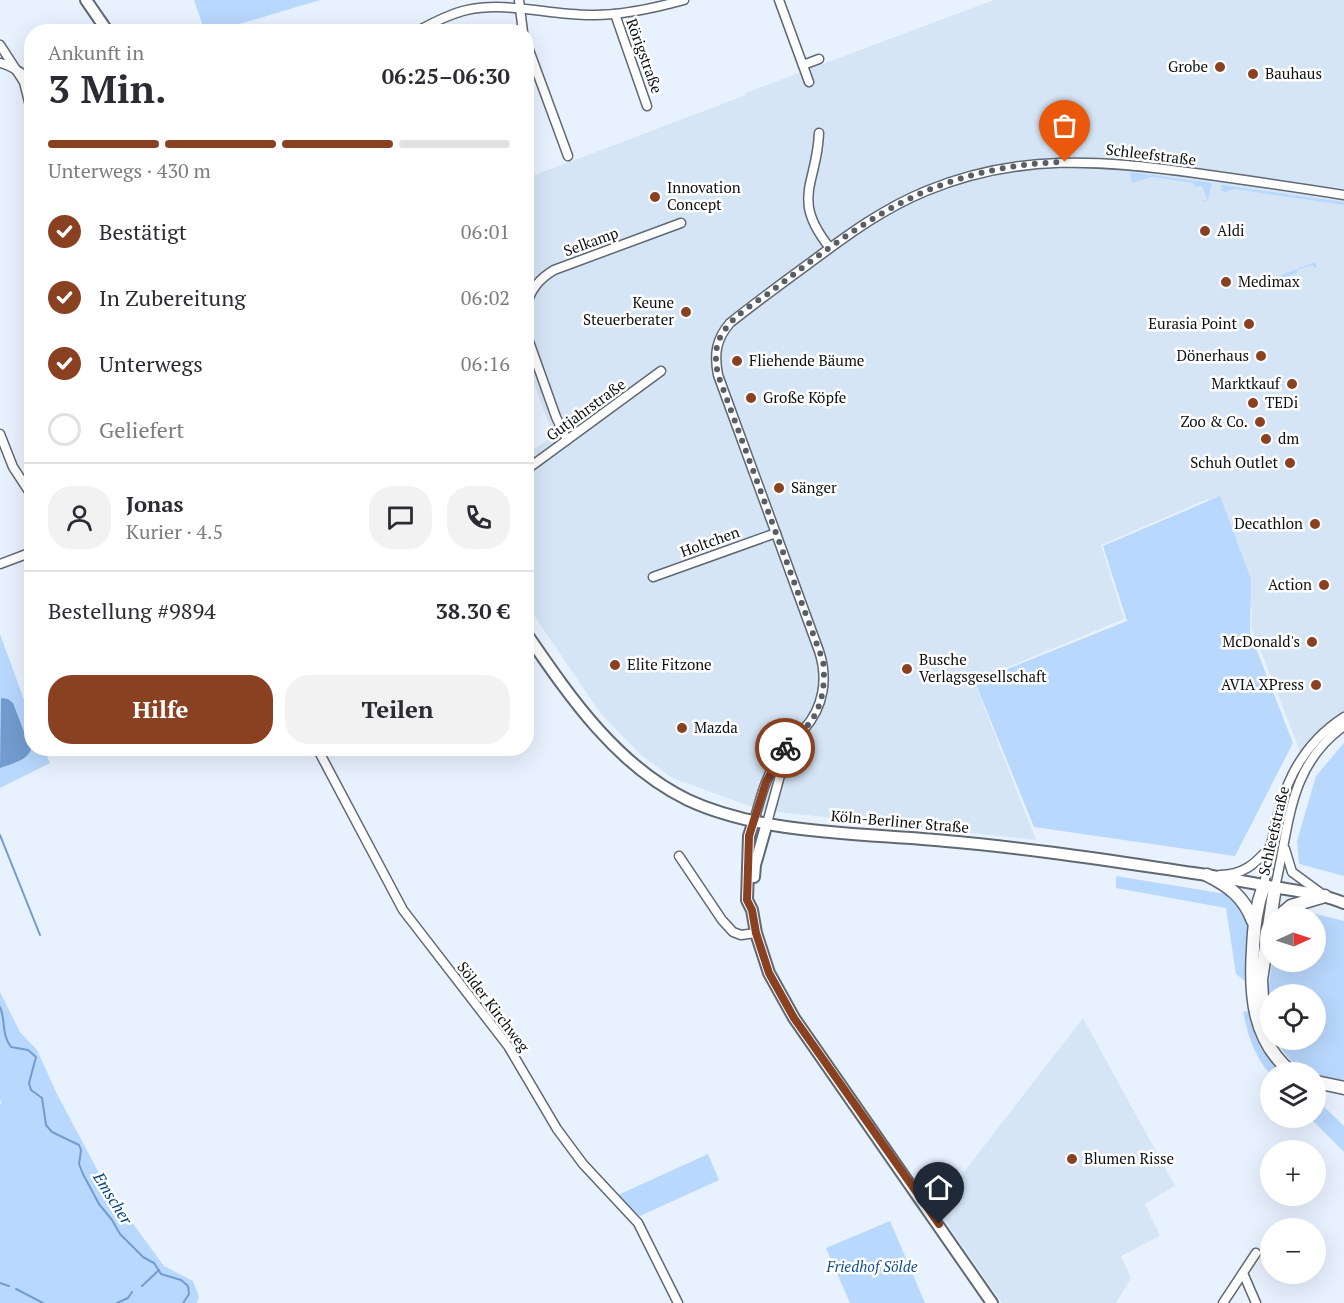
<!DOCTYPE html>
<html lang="de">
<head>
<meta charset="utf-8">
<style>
	:root { --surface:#fff; --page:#f2f2f3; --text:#2b2b33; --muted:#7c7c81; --line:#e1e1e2; --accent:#894121 }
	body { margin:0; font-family:"PT Serif",serif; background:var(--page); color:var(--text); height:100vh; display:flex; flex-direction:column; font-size:22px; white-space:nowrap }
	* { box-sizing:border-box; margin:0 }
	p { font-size:20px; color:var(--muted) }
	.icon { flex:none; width:33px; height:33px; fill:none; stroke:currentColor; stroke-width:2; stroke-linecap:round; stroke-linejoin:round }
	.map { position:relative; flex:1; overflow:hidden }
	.details { position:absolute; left:24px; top:24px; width:510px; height:732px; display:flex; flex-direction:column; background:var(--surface); border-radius:24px; box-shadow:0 6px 24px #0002 }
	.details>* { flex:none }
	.needle { width:39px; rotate:87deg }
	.controls { position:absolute; left:1260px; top:906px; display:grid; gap:12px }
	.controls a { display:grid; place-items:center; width:66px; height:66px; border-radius:50%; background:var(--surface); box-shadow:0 6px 24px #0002; font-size:30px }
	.pin { position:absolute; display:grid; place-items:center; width:51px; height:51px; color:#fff; margin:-62px -26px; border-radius:50% 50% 50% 0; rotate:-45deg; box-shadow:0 0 6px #0007 }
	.pin .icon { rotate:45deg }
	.courier { position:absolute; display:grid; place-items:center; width:60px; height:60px; margin:-30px; border:4px solid #894121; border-radius:50%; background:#fff; color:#222; box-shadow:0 2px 8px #0007 }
	.headline em { font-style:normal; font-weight:700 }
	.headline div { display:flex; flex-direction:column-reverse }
	.headline { display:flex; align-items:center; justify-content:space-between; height:102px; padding:0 24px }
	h1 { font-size:39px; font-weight:700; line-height:45px }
	.bar { display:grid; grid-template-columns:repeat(4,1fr); gap:9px 6px; align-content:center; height:72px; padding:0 24px }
	.bar i { height:8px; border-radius:4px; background:var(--line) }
	.bar .current { background:var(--accent) }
	.bar p { grid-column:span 4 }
	.line { display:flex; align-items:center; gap:15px; padding:0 24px; border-top:2px solid var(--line) }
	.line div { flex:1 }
	.round { display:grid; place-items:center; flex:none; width:63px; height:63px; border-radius:24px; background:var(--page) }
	ol { padding:0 24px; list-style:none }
	li { display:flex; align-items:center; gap:18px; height:66px }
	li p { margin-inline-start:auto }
	li .icon { padding:6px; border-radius:50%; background:var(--accent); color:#fff; stroke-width:4 }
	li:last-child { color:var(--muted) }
	li i { width:33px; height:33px; border:3px solid var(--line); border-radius:50% }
	.cta { display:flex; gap:12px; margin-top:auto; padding:12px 24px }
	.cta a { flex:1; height:69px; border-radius:24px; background:var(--accent); color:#fff; font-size:24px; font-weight:700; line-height:69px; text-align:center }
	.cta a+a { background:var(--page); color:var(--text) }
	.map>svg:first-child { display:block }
	.built { fill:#d6e5f6 }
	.green { fill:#b9d8fd }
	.water { fill:#729ccf }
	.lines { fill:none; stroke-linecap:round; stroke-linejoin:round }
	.stream { stroke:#729ccf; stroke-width:2 }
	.minor-casing { stroke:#606872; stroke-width:11 }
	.major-casing { stroke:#606872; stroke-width:14 }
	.highway-casing { stroke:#606872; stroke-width:15 }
	.minor { stroke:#fff; stroke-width:8 }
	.major { stroke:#fff; stroke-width:10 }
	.highway { stroke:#fff; stroke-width:12 }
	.done { stroke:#595e65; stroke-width:6; stroke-dasharray:0 10.8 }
	.route { stroke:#894121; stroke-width:8 }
	.poi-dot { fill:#894121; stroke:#fff; stroke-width:2 }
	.labels { text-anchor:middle; stroke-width:5; stroke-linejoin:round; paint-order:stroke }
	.street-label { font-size:15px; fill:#0c0f13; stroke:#fff }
	.poi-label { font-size:15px; fill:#0c0f13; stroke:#fff; text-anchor:start }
	.park-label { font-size:15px; font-style:italic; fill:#144f8d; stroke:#fff }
	.water-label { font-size:16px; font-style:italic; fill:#024380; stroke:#fff }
</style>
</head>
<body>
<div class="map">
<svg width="1344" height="1303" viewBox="0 0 1344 1303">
	<rect width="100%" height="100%" fill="#e8f2fe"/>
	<g class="built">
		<path d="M994 0H1344V734L1305 764 1251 626 1252 610 1208 499 1101 545 1124 619 974 681 1036 840 760 810 672 778 641 755 601 714 527 605V454L553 436 527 364V178L746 95 745 93Z"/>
		<path d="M1083 1018 1175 1186 1145 1204 1160 1236 1121 1256 1131 1278 1116 1303H1002L936 1208Z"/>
	</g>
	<g class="green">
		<path d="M194 0H320L216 31 205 32Z"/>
		<path d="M1130 172 1212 183 1208 200 1203 202V201L1207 199 1202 186 1195 187 1193 183 1152 177 1132 183Z"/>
		<path d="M1222 185 1344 202V205L1235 189 1224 192 1221 190Z"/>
		<path d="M1315 262 1317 267 1315 268 1312 265 1297 270V273L1256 289 1251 283 1253 280 1256 285Z"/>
		<path d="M1220 496 1251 579 1250 633 1293 743 1235 856 1034 827 975 682 1127 621 1103 546Z"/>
		<path d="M0 634 31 719 32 748 44 749 50 763 0 788Z"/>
		<path d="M1344 743V876L1299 864 1297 841 1316 776Z"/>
		<path d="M1116 876 1226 894C1229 896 1235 899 1238 902 1254 918 1247 960 1246 982L1236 974 1226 908 1116 888Z"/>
		<path d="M1308 912 1344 921V1084L1316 1077V1072C1297 1072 1285 1055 1276 1040H1316V994H1270V1026L1269 1022 1267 997 1272 962H1316V916H1293Z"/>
		<path d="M0 992 20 1032 37 1050 57 1094 100 1175 120 1206 164 1266 193 1281 199 1297 197 1303H0V1104L2 1103 0 1100Z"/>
		<path d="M1251 1010 1287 1072H1270V1074C1254 1056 1248 1035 1243 1012Z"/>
		<path d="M1316 1099 1344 1126V1152L1310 1118H1316Z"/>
		<path d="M708 1154 719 1180 640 1216 618 1195Z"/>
		<path d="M890 1221 925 1303H850L826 1248Z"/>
	</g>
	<path class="water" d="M1 698 8 699 13 703 31 750C26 761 11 764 0 768Z"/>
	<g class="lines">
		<g class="stream">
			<path d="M0 835 40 935"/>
			<path d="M0 1007C6 1021 1 1034 11 1047L28 1050 36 1057 29 1083 31 1090 42 1098 46 1125 52 1132 79 1145 81 1150 79 1164 83 1174 99 1204 112 1220 120 1234 143 1257 154 1263 161 1274 181 1280 188 1286 189 1294 183 1303"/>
			<path d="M0 1283 9 1286"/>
			<path d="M142 1286 159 1270"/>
			<path d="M16 1289 43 1303"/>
			<path d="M117 1303 128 1298 132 1292"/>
		</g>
		<g class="minor-casing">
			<g id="minor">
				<path d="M519 0 523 32"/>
				<path d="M779 0 809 82"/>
				<path d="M615 14 647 106"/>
				<path d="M416 32C432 23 449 14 467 10 508 1 552 16 594 15 625 15 655 8 684 0"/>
				<path d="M526 42 568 156"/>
				<path d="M0 45 24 82 32 114"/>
				<path d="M0 63C12 65 20 74 32 78"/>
				<path d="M803 65 819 59"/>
				<path d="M819 133C817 185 790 198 830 248"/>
				<path d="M526 306C531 289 539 279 554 270L681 223"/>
				<path d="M526 333 556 417 567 440"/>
				<path d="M0 434 13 467 32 496"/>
				<path d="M526 470 661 371"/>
				<path d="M0 564 32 552"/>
				<path d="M653 577 776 533"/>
				<path d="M317 748 403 910 508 1046 557 1129 583 1164 638 1223 678 1303"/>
				<path d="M754 821C760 800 765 779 777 760 785 748 795 740 804 729 824 707 828 678 819 651L718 375C714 354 716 339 730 323 755 303 781 284 807 265 845 237 882 209 926 191 1018 153 1100 160 1195 173 1245 180 1294 187 1344 195"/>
				<path d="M767 823 781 772 801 735"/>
				<path d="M1285 849 1292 872 1322 894"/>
				<path d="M679 856 722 920 733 932 741 935 756 933"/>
				<path d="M1220 875C1243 875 1255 864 1269 848"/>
				<path d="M1264 885C1276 819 1282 757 1344 717"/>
				<path d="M1275 887C1290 826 1287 767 1344 726"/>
				<path d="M1243 1273 1256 1303"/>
				<path d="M1223 1303 1256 1253"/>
			</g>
		</g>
		<g class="major-casing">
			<g id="major">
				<path d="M86 0 108 32"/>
				<path d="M526 633C570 697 616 765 688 800 763 835 865 833 946 841 1029 848 1111 861 1193 873 1220 877 1247 882 1274 887 1297 891 1322 894 1344 903"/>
				<path d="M754 821 749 836 747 900 752 910 756 933 769 973 794 1018 992 1303"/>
				<path d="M754 877 755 865 767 823"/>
			</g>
		</g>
		<g class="highway-casing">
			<g id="highway">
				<path d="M1207 875C1229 886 1244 897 1253 921"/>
				<path d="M1264 885C1256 907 1254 926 1253 949 1250 995 1253 1040 1291 1072"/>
				<path d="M1279 916 1291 906 1325 896"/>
				<path d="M1263 1015 1261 980 1275 887"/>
				<path d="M1316 1082 1344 1088"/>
			</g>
		</g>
		<use href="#minor" class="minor"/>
		<use href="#major" class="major"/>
		<use href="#highway" class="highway"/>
	</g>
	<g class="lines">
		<path class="done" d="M785 748C791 741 796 737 802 731 822 714 826 685 823 661L718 375C715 359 714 345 724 331 735 314 757 302 773 290 827 249 880 207 944 184 983 170 1024 163 1065 162"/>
		<path class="route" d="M785 748 766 782 749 836 747 900 752 910 756 933 769 973 794 1018 939 1224"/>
	</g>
	<g class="poi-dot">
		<circle cx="1220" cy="67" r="6"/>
		<circle cx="1253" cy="74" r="6"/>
		<circle cx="655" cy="197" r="6"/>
		<circle cx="1205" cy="231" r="6"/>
		<circle cx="1226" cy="282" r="6"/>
		<circle cx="686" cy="312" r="6"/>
		<circle cx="1249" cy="324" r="6"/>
		<circle cx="1261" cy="356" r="6"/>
		<circle cx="737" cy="361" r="6"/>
		<circle cx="1292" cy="384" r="6"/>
		<circle cx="751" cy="398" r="6"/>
		<circle cx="1253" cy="403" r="6"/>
		<circle cx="1260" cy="422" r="6"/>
		<circle cx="1266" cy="439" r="6"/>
		<circle cx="1290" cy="463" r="6"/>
		<circle cx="779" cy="488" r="6"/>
		<circle cx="1315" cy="524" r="6"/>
		<circle cx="1324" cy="585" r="6"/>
		<circle cx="1312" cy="642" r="6"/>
		<circle cx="615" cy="665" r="6"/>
		<circle cx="907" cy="669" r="6"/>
		<circle cx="1316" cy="685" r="6"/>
		<circle cx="682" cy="728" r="6"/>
		<circle cx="1072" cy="1159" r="6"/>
	</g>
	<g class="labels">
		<g class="street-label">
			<text transform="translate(644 56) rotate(70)" y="5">Rörigstraße</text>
			<text transform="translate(1151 155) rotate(7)" y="5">Schleefstraße</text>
			<text transform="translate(591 242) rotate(-20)" y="5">Selkamp</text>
			<text transform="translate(586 410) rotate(-36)" y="5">Gutjahrstraße</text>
			<text transform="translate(710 542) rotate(-20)" y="5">Holtchen</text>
			<text transform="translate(900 822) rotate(5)" y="5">Köln-Berliner Straße</text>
			<text transform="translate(1274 831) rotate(-77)" y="5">Schleefstraße</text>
			<text transform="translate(493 1007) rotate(53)" y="5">Sölder Kirchweg</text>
		</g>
		<g class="poi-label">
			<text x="1208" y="72" text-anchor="end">Grobe</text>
			<text x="1265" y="79">Bauhaus</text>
			<text x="667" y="193">Innovation<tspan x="667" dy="17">Concept</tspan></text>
			<text x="1217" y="236">Aldi</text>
			<text x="1238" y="287">Medimax</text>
			<text x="674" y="308" text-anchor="end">Keune<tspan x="674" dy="17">Steuerberater</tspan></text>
			<text x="1237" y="329" text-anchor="end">Eurasia Point</text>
			<text x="1249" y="361" text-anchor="end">Dönerhaus</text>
			<text x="749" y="366">Fliehende Bäume</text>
			<text x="1280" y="389" text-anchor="end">Marktkauf</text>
			<text x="763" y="403">Große Köpfe</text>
			<text x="1265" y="408">TEDi</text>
			<text x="1248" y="427" text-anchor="end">Zoo &amp; Co.</text>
			<text x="1278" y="444">dm</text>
			<text x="1278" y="468" text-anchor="end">Schuh Outlet</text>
			<text x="791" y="493">Sänger</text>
			<text x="1303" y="529" text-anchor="end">Decathlon</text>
			<text x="1312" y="590" text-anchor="end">Action</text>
			<text x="1300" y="647" text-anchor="end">McDonald's</text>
			<text x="919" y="665">Busche<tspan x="919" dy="17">Verlagsgesellschaft</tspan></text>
			<text x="627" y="670">Elite Fitzone</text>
			<text x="1304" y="690" text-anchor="end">AVIA XPress</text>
			<text x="694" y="733">Mazda</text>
			<text x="1084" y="1164">Blumen Risse</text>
		</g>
		<g class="park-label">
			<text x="872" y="1272">Friedhof Sölde</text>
		</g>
		<g class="water-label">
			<text transform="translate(113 1198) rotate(58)" y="6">Emscher</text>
		</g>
	</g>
</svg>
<div class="controls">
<a><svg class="needle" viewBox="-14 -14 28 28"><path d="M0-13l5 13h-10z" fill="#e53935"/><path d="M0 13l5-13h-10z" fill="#7c7c81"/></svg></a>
<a><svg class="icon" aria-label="locate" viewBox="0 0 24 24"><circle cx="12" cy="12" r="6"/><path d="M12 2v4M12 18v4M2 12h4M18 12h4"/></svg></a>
<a><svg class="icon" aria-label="layers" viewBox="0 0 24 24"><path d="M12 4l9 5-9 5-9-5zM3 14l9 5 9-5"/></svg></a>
<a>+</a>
<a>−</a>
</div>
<div class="pin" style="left:1065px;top:162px;background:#ea580c"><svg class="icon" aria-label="bag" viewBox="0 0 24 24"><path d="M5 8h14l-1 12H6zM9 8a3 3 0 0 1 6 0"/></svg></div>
<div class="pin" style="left:939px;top:1224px;background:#1f2937"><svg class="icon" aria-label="home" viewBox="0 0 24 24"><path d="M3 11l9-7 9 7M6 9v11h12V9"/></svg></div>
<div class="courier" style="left:785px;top:748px"><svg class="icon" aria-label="bike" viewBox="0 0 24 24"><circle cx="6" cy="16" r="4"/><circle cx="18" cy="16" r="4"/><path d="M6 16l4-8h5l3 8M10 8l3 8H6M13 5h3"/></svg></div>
<section class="details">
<div class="headline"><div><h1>3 Min.</h1><p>Ankunft in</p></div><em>06:25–06:30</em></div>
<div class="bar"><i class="current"></i><i class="current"></i><i class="current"></i><i></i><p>Unterwegs · 430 m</p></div>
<ol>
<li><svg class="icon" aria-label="check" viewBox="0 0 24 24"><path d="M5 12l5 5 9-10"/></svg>Bestätigt<p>06:01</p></li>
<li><svg class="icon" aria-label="check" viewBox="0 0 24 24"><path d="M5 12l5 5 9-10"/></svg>In Zubereitung<p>06:02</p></li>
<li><svg class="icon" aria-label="check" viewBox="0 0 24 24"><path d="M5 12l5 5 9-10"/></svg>Unterwegs<p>06:16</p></li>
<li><i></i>Geliefert</li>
</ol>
<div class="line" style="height:108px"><a class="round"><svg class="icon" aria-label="person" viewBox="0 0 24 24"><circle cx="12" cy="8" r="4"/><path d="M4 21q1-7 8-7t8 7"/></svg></a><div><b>Jonas</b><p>Kurier · 4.5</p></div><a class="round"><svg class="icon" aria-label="chat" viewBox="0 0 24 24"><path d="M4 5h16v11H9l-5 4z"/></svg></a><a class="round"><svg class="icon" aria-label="phone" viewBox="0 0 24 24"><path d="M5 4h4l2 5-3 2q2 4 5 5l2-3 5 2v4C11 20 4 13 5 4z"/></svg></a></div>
<div class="line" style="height:78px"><div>Bestellung #9894</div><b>38.30 €</b></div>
<div class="cta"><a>Hilfe</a><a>Teilen</a></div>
</section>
</div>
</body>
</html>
